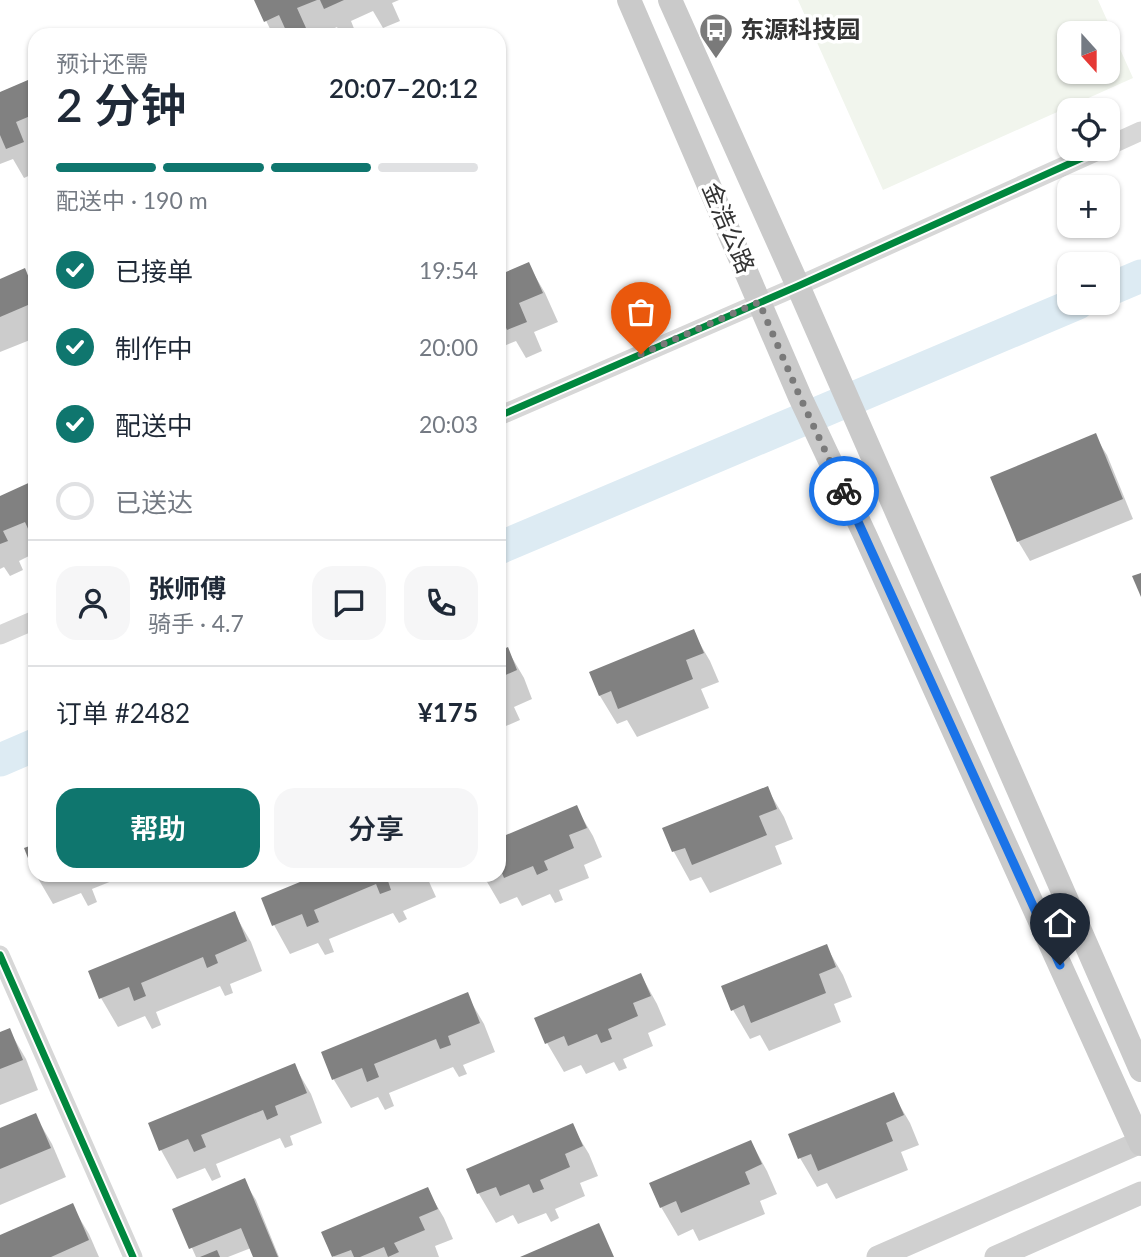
<!DOCTYPE html>
<html lang="zh">
<head>
<meta charset="utf-8">
<style>
	:root { --surface:#fff; --page:#f6f6f7; --text:#1f2937; --muted:#747a83; --line:#e0e1e3; --accent:#0f766e }
	body { margin:0; font-family:Lato,"Noto Sans SC",sans-serif; background:var(--page); color:var(--text); height:100vh; display:flex; flex-direction:column; font-size:26px; white-space:nowrap }
	* { box-sizing:border-box; margin:0 }
	p { font-size:23px; color:var(--muted) }
	.icon { flex:none; width:38px; height:38px; fill:none; stroke:currentColor; stroke-width:2; stroke-linecap:round; stroke-linejoin:round }
	.map { position:relative; flex:1; overflow:hidden }
	.panel { position:absolute; left:28px; top:28px; width:478px; height:854px; display:flex; flex-direction:column; background:var(--surface); border-radius:21px; box-shadow:0 2px 5px #0004 }
	.panel>* { flex:none }
	.needle { width:46px; rotate:159deg }
	.buttons { position:absolute; left:1057px; top:21px; display:grid; gap:14px }
	.buttons a { display:grid; place-items:center; width:63px; height:63px; border-radius:14px; background:var(--surface); box-shadow:0 2px 5px #0004; font-size:35px }
	.pin { position:absolute; display:grid; place-items:center; width:60px; height:60px; color:#fff; margin:-72px -30px; border-radius:50% 50% 50% 0; rotate:-45deg; box-shadow:0 0 7px #0007 }
	.pin .icon { rotate:45deg }
	.courier { position:absolute; display:grid; place-items:center; width:70px; height:70px; margin:-35px; border:5px solid #1a73e8; border-radius:50%; background:#fff; color:#222; box-shadow:0 2px 9px #0007 }
	.summary em { font-style:normal; font-weight:600 }
	.summary div { display:flex; flex-direction:column-reverse }
	.summary { display:flex; align-items:center; justify-content:space-between; height:119px; padding:0 28px }
	h1 { font-size:46px; font-weight:600; line-height:52px }
	.bar { display:grid; grid-template-columns:repeat(4,1fr); gap:10px 7px; align-content:center; height:84px; padding:0 28px }
	.bar i { height:9px; border-radius:5px; background:var(--line) }
	.bar .on { background:var(--accent) }
	.bar p { grid-column:span 4 }
	.line { display:flex; align-items:center; gap:18px; padding:0 28px; border-top:2px solid var(--line) }
	.line div { flex:1 }
	.round { display:grid; place-items:center; flex:none; width:74px; height:74px; border-radius:21px; background:var(--page) }
	ol { padding:0 28px; list-style:none }
	li { display:flex; align-items:center; gap:21px; height:77px }
	li p { margin-inline-start:auto }
	li .icon { padding:7px; border-radius:50%; background:var(--accent); color:#fff; stroke-width:4 }
	li:last-child { color:var(--muted) }
	li i { width:38px; height:38px; border:4px solid var(--line); border-radius:50% }
	.button { display:flex; gap:14px; margin-top:auto; padding:14px 28px }
	.button a { flex:1; height:80px; border-radius:21px; background:var(--accent); color:#fff; font-size:28px; font-weight:600; line-height:80px; text-align:center }
	.button a+a { background:var(--page); color:var(--text) }
	.map>svg:first-child { display:block }
	.green { fill:#f1f5ed; fill-rule:evenodd }
	.shadow { fill:#0003 }
	.lines { fill:none; stroke-linecap:round; stroke-linejoin:round }
	.river { stroke:#ddebf3; stroke-width:33 }
	.building { fill:#818181 }
	.tertiary { stroke:#d7d7d7; stroke-width:19 }
	.secondary { stroke:#d0d0d0; stroke-width:23 }
	.primary { stroke:#cacaca; stroke-width:24 }
	.cycleway-casing { stroke:#fff; stroke-width:11 }
	.cycleway { stroke:#00873e; stroke-width:7 }
	.done { stroke:#7a7a7a; stroke-width:7; stroke-dasharray:0 12.6 }
	.route { stroke:#1a73e8; stroke-width:9 }
	.labels { text-anchor:middle; stroke-width:7; stroke-linejoin:round; paint-order:stroke }
	.poi-label { font-size:24px; font-weight:bold; fill:#333; stroke:#fff; text-anchor:start }
	.street-label { font-size:24px; fill:#333; stroke:#fff }
</style>
</head>
<body>
<div class="map">
<svg width="1141" height="1257" viewBox="0 0 1141 1257">
	<rect width="100%" height="100%" fill="#fff"/>
	<path class="green" d="M798 0H1098L1133 78 883 190ZM1069 33H1108V72H1069Z"/>
	<g class="shadow">
		<path d="M256 0H399L392 3 400 21 383 28 373 11 351 21 355 31 346 35H341L337 27 319 35H273Z"/>
		<path d="M35 79V150L31 152 35 161V173L24 178 13 159 0 164V94Z"/>
		<path d="M528 264 545 293 558 322 534 332 542 351 526 358 516 341 499 348V277Z"/>
		<path d="M24 271 35 290V338L0 352V281Z"/>
		<path d="M1095 436 1107 455 1133 519 1030 561 1018 541Z"/>
		<path d="M35 482V553L19 561 23 570 10 576 4 567 0 569V497Z"/>
		<path d="M693 632 710 661 719 682 701 689 709 708 637 737 627 720 617 724 600 696 591 673Z"/>
		<path d="M507 649 524 678 532 699 514 707 520 720 499 729V653Z"/>
		<path d="M767 788 784 817 793 839 775 846 782 864 710 893 701 877 690 881 674 852 665 829Z"/>
		<path d="M576 807 593 836 602 857 584 865 589 878 559 890 563 900 555 903 550 894 522 906 517 897 500 904 483 875H499V840Z"/>
		<path d="M36 875H81L84 881 87 880 85 875H127L92 889 97 902 88 906 81 893 53 904Z"/>
		<path d="M322 875H426L436 897 403 911 407 919 399 923 393 913 329 939 334 952 325 955 318 943 290 954 274 925Z"/>
		<path d="M234 913 251 942 262 971 230 984 233 993 225 996 220 986 156 1012 161 1025 152 1029 145 1016 118 1027 101 998 90 972Z"/>
		<path d="M826 946 843 975 852 997 834 1004 841 1022 769 1051 760 1035 750 1039 733 1010Z"/>
		<path d="M641 975 657 1004 666 1025 648 1033 653 1046 623 1059 627 1068 619 1071 614 1062 586 1074 581 1065 564 1072 547 1043 537 1019Z"/>
		<path d="M467 995 484 1024 495 1052 463 1065 467 1074 459 1077 453 1067 389 1093 394 1106 385 1110 378 1097 351 1108 334 1080 323 1053Z"/>
		<path d="M9 1030 26 1059 38 1090 0 1105V1034Z"/>
		<path d="M294 1065 311 1094 322 1123 290 1136 293 1145 285 1148 280 1138 216 1164 221 1177 212 1181 205 1168 177 1179 161 1150 150 1124Z"/>
		<path d="M893 1094 910 1123 919 1145 901 1152 908 1170 836 1199 827 1183 817 1187 800 1158Z"/>
		<path d="M35 1115 52 1144 66 1177 0 1205V1130Z"/>
		<path d="M572 1126 589 1154 598 1176 580 1183 585 1196 555 1209 559 1218 551 1222 546 1213 518 1224 513 1215 496 1223 479 1194 469 1169Z"/>
		<path d="M751 1142 767 1171 777 1194 760 1201 765 1214 699 1241 693 1229 678 1236 661 1207Z"/>
		<path d="M244 1181 256 1200 279 1257H255L251 1248 228 1257H196L175 1210Z"/>
		<path d="M427 1189 444 1218 453 1239 435 1246 439 1257H334L323 1233Z"/>
		<path d="M72 1206 89 1234 99 1257H0V1237Z"/>
	</g>
	<g class="lines">
		<g class="river">
			<path d="M1108 290 1141 276"/>
			<path d="M499 548 1078 303"/>
			<path d="M0 760 35 745"/>
		</g>
	</g>
	<g class="building">
		<path d="M254 0H317L297 8 306 28 288 35 279 15 264 22Z"/>
		<path d="M320 0H344L324 9Z"/>
		<path d="M35 77V114L16 122 24 142 6 149 0 135V92Z"/>
		<path d="M529 262 543 293 519 303 527 322 507 330 499 313V275Z"/>
		<path d="M25 268 35 293V302L0 317V279Z"/>
		<path d="M1096 433 1123 499 1017 542 990 477Z"/>
		<path d="M35 480V539L33 540 25 522 3 531 8 541 0 544V496Z"/>
		<path d="M1141 573V597L1132 576Z"/>
		<path d="M694 629 704 653 686 660 693 679 618 709 611 691 599 696 589 672Z"/>
		<path d="M508 647 517 670 499 678 504 690 499 693V651Z"/>
		<path d="M768 786 777 809 759 816 767 835 692 865 685 848 672 852 662 828Z"/>
		<path d="M577 805 587 828 569 835 574 848 544 861 548 870 537 875 533 866 504 878 500 868 499 869V838Z"/>
		<path d="M35 844V876L24 848Z"/>
		<path d="M317 875H403L388 881 391 890 380 894 376 884 314 910 319 922 307 927 302 914 272 926 261 898Z"/>
		<path d="M235 911 247 941 215 955 218 963 207 968 203 957 141 983 146 996 134 1001 129 987 99 999 88 971Z"/>
		<path d="M827 944 836 967 819 974 826 993 751 1023 744 1005 731 1011 721 986Z"/>
		<path d="M641 973 651 996 633 1003 638 1016 608 1029 612 1039 601 1043 597 1034 568 1046 564 1036 545 1044 534 1018Z"/>
		<path d="M468 992 480 1023 448 1036 451 1045 440 1049 436 1039 374 1064 379 1077 367 1082 362 1068 332 1080 321 1052Z"/>
		<path d="M10 1028 23 1060 0 1069V1032Z"/>
		<path d="M295 1063 307 1093 275 1106 278 1115 267 1120 263 1110 201 1135 206 1147 194 1152 188 1139 159 1151 148 1123Z"/>
		<path d="M894 1092 904 1115 886 1123 893 1141 818 1171 811 1154 798 1159 788 1134Z"/>
		<path d="M36 1113 51 1148 0 1169V1128Z"/>
		<path d="M573 1123 583 1146 565 1154 570 1167 540 1180 544 1189 533 1193 529 1184 500 1196 496 1187 477 1194 466 1169Z"/>
		<path d="M751 1140 762 1164 745 1172 750 1184 681 1213 676 1201 660 1208 649 1183Z"/>
		<path d="M245 1178 278 1257H253L241 1228 189 1249 172 1209Z"/>
		<path d="M428 1187 438 1209 419 1217 425 1230 394 1243 399 1252 388 1257 384 1247 360 1257H354L351 1250 332 1257 321 1232Z"/>
		<path d="M73 1203 89 1240 51 1257H0V1235Z"/>
		<path d="M599 1223 614 1257H520Z"/>
		<path d="M217 1250 220 1257H200Z"/>
	</g>
	<g class="lines">
		<g class="tertiary">
			<path d="M1108 146 1141 131"/>
			<path d="M499 416 798 286 1102 149"/>
			<path d="M0 635 35 620"/>
			<path d="M0 955 133 1257"/>
		</g>
		<g class="secondary">
			<path d="M878 1257 1141 1142"/>
			<path d="M996 1257 1141 1193"/>
		</g>
		<g class="primary">
			<path d="M629 0 800 397 865 535 1141 1144"/>
			<path d="M670 0 798 286 1141 1070"/>
		</g>
		<g class="cycleway-casing">
			<g id="cycleway">
				<path d="M499 416 798 286 1102 149"/>
				<path d="M0 955 133 1257"/>
			</g>
		</g>
		<use href="#cycleway" class="cycleway"/>
	</g>
	<g class="lines">
		<path class="done" d="M641 354 759 302 800 397 844 491"/>
		<path class="route" d="M844 491 1060 965"/>
	</g>
	<defs>
		<g id="bus-pin" transform="scale(1.75)"><path d="M0 17L-7.5 6A9.5 9.5 0 1 1 7.5 6Z" fill="#7a7a7a" stroke="#fff"/><path d="M-5-6H5V4H4V6H2V4H-2V6H-4V4H-5ZM-3.5-4V0h7V-4ZM-3.5 1.2v1.5H-2V1.2ZM2 1.2v1.5H3.5V1.2Z" fill="#fff"/></g>
	</defs>
	<g fill-rule="evenodd">
		<use href="#bus-pin" x="716" y="30"/>
	</g>
	<g class="labels">
		<g class="poi-label">
			<text x="740" y="38">东源科技园</text>
		</g>
		<g class="street-label">
			<text transform="translate(728 228) rotate(67)" y="8">金浩公路</text>
		</g>
	</g>
</svg>
<div class="buttons">
<a><svg class="needle" viewBox="-14 -14 28 28"><path d="M0-13l5 13h-10z" fill="#e53935"/><path d="M0 13l5-13h-10z" fill="#747a83"/></svg></a>
<a><svg class="icon" aria-label="locate" viewBox="0 0 24 24"><circle cx="12" cy="12" r="6"/><path d="M12 2v4M12 18v4M2 12h4M18 12h4"/></svg></a>
<a>+</a>
<a>−</a>
</div>
<div class="pin" style="left:641px;top:354px;background:#ea580c"><svg class="icon" aria-label="bag" viewBox="0 0 24 24"><path d="M5 8h14l-1 12H6zM9 8a3 3 0 0 1 6 0"/></svg></div>
<div class="pin" style="left:1060px;top:965px;background:#1f2937"><svg class="icon" aria-label="home" viewBox="0 0 24 24"><path d="M3 11l9-7 9 7M6 9v11h12V9"/></svg></div>
<div class="courier" style="left:844px;top:491px"><svg class="icon" aria-label="bike" viewBox="0 0 24 24"><circle cx="6" cy="16" r="4"/><circle cx="18" cy="16" r="4"/><path d="M6 16l4-8h5l3 8M10 8l3 8H6M13 5h3"/></svg></div>
<section class="panel">
<div class="summary"><div><h1>2 分钟</h1><p>预计还需</p></div><em>20:07–20:12</em></div>
<div class="bar"><i class="on"></i><i class="on"></i><i class="on"></i><i></i><p>配送中 · 190 m</p></div>
<ol>
<li><svg class="icon" aria-label="check" viewBox="0 0 24 24"><path d="M5 12l5 5 9-10"/></svg>已接单<p>19:54</p></li>
<li><svg class="icon" aria-label="check" viewBox="0 0 24 24"><path d="M5 12l5 5 9-10"/></svg>制作中<p>20:00</p></li>
<li><svg class="icon" aria-label="check" viewBox="0 0 24 24"><path d="M5 12l5 5 9-10"/></svg>配送中<p>20:03</p></li>
<li><i></i>已送达</li>
</ol>
<div class="line" style="height:126px"><a class="round"><svg class="icon" aria-label="person" viewBox="0 0 24 24"><circle cx="12" cy="8" r="4"/><path d="M4 21q1-7 8-7t8 7"/></svg></a><div><b>张师傅</b><p>骑手 · 4.7</p></div><a class="round"><svg class="icon" aria-label="chat" viewBox="0 0 24 24"><path d="M4 5h16v11H9l-5 4z"/></svg></a><a class="round"><svg class="icon" aria-label="phone" viewBox="0 0 24 24"><path d="M5 4h4l2 5-3 2q2 4 5 5l2-3 5 2v4C11 20 4 13 5 4z"/></svg></a></div>
<div class="line" style="height:91px"><div>订单 #2482</div><b>¥175</b></div>
<div class="button"><a>帮助</a><a>分享</a></div>
</section>
</div>
</body>
</html>
